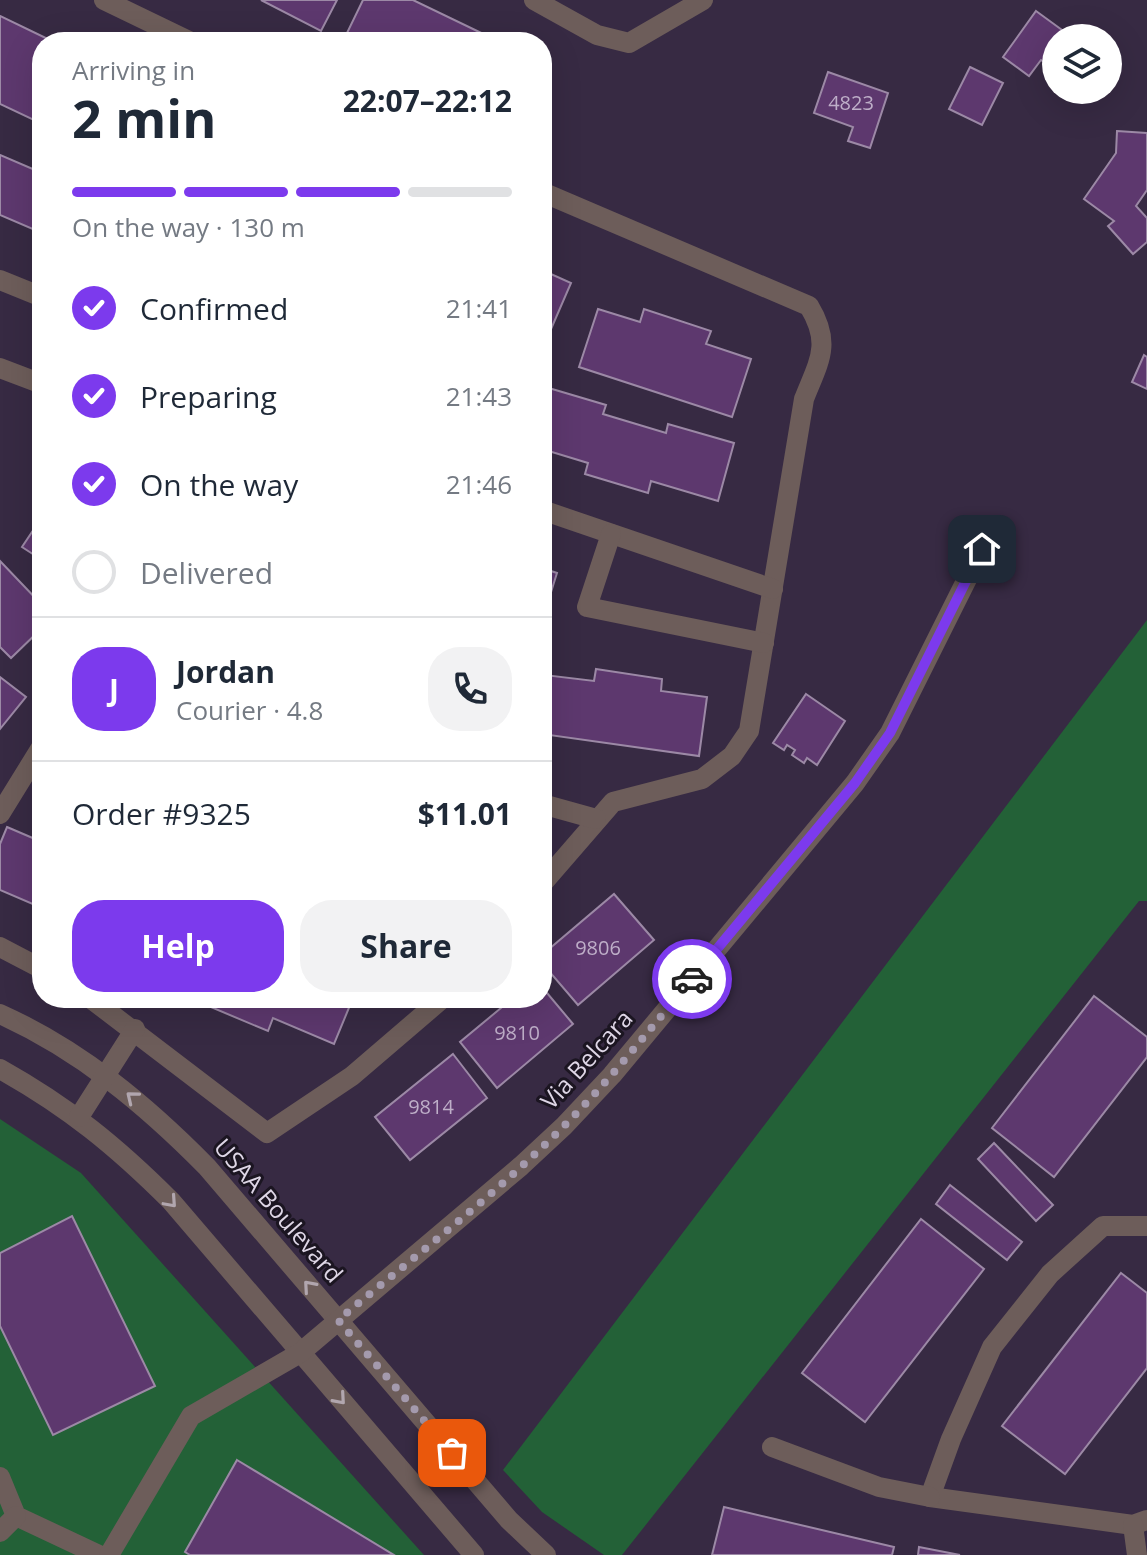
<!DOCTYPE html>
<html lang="en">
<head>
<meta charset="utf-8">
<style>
	:root { --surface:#fff; --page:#f2f2f3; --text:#1f2937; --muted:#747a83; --line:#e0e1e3; --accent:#7c3aed }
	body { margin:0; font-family:"Open Sans",sans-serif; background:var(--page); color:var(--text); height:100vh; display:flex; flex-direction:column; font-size:30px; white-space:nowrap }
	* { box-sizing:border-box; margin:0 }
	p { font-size:26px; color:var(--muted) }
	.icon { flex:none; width:44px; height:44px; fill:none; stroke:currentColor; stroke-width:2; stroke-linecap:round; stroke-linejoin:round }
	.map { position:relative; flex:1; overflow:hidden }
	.side { position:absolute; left:32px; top:32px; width:520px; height:976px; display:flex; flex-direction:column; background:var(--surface); border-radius:32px; box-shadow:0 8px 32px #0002 }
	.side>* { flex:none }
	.tools { position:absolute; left:1042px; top:24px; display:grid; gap:16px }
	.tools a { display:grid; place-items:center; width:80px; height:80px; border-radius:50%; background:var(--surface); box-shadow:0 8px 32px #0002; font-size:40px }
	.pin { position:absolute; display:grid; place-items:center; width:68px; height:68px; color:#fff; margin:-34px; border-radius:16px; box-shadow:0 4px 12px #0006 }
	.courier { position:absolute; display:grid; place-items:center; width:80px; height:80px; margin:-40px; border:6px solid #7c3aed; border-radius:50%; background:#fff; color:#222; box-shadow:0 2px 10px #0007 }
	.summary em { font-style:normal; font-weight:700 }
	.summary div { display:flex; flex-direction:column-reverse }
	.summary { display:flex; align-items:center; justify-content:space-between; height:136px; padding:0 40px }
	h1 { font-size:52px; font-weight:700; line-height:60px }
	.bar { display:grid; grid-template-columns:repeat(4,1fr); gap:12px 8px; align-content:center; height:96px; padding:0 40px }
	.bar i { height:10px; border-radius:6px; background:var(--line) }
	.bar .current { background:var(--accent) }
	.bar p { grid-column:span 4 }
	.line { display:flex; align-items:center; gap:20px; padding:0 40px; border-top:2px solid var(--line) }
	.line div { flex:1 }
	.round { display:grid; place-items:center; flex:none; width:84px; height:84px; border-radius:32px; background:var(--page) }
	ol { padding:0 40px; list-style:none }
	li { display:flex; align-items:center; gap:24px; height:88px }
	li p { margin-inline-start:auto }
	li .icon { padding:8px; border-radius:50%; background:var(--accent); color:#fff; stroke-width:4 }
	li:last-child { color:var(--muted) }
	li i { width:44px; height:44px; border:4px solid var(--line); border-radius:50% }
	.primary-button { display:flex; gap:16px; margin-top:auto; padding:16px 40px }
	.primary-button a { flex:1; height:92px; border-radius:32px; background:var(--accent); color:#fff; font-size:32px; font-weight:700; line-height:92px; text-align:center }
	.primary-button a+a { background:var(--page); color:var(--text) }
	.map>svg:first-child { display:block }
	.green { fill:#236137 }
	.building { fill:#5d386e; stroke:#9c89a6; stroke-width:2 }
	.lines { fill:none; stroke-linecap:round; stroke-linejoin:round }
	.minor { stroke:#6d5d5a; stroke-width:20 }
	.oneway { stroke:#b1a6ae }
	.done { stroke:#a49aad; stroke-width:8; stroke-dasharray:0 14.4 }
	.route { stroke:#7c3aed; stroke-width:10 }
	.labels { text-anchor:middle; stroke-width:6; stroke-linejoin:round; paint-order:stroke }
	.number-label { font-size:20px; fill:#beaec8 }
	.street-label { font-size:24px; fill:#ded6e6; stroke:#1b1521 }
</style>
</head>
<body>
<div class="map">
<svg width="1147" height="1555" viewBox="0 0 1147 1555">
	<rect width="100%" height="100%" fill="#372a43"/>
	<g class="green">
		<path d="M1147 620V901H1139L622 1555H604L542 1512 503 1470Z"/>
		<path d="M0 1119 81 1173 424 1555H0Z"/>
	</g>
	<g class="building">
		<path d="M261 0H337L321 31Z"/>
		<path d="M363 0H413L500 42H360L346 35Z"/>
		<path d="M1036 11 1073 38H1056V70L1041 60 1029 76 1003 57Z"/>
		<path d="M0 16 54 42H42V108L36 121 0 104Z"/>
		<path d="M970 67 1003 83 982 125 949 109Z"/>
		<path d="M828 72 888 93 870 148 848 141 853 127 814 113Z"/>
		<path d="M1117 131 1147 133V190L1136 206 1147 218V242L1133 254 1108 226 1114 221 1084 199 1116 153Z"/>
		<path d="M0 155 42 173V233L0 215Z"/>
		<path d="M542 270 571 283 545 343 542 341Z"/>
		<path d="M598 309 640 322 644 309 711 331 706 344 751 359 732 417 579 367Z"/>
		<path d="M1144 355 1147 357V389L1132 382Z"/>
		<path d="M542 386 606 405 603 414 666 433 668 424 734 443 718 501 651 481 648 493 585 474 588 463 542 449Z"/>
		<path d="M42 517V560L22 547Z"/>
		<path d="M0 561 42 605V628L11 658 0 647Z"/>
		<path d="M542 568 557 573 542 621Z"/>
		<path d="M596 669 662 679 661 691 707 697 699 756 542 734 545 675 594 681Z"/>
		<path d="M0 677 26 697 0 729Z"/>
		<path d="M806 694 845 721 817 765 807 758 804 763 792 755 795 750 787 745 784 750 773 743Z"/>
		<path d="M7 827 42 842V908L0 890V844Z"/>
		<path d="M614 894 654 940 578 1005 542 963V955Z"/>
		<path d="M542 987 573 1024 497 1088 460 1042 513 998H542Z"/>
		<path d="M1094 996 1147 1037V1057L1054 1177 992 1128Z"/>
		<path d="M209 998H353L334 1044 273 1018 268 1031 206 1005Z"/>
		<path d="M453 1054 487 1098 410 1160 375 1117Z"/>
		<path d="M994 1143 1053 1205 1036 1221 978 1159Z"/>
		<path d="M950 1185 1022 1242 1007 1260 936 1204Z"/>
		<path d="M72 1216 155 1386 53 1435 0 1326V1253Z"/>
		<path d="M921 1219 984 1269 865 1422 802 1373Z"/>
		<path d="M1121 1273 1147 1293V1368L1065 1474 1002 1426Z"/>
		<path d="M237 1460 394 1555H190L185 1552Z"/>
		<path d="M724 1507 894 1547 892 1555H712Z"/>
		<path d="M919 1547 960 1555H918Z"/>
	</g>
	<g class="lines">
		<g class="minor">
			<path d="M104 0 191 42"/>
			<path d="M534 0 597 35 629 43 703 0"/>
			<path d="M542 192 809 306C832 344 819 361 804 399L749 731 732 756 702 779 613 802 542 884"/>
			<path d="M0 280 42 297"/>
			<path d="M0 368 42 384"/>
			<path d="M542 510 773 589"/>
			<path d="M611 534 587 607 764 643"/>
			<path d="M542 804 596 819"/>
			<path d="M0 814 42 746"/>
			<path d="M0 947 42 969"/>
			<path d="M90 998 267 1133 352 1076 443 998"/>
			<path d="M0 1014C80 1050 146 1105 207 1167L509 1520 546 1555"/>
			<path d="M0 1069C68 1107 116 1146 171 1201L474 1555"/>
			<path d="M79 1117 135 1029"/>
			<path d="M1147 1226H1103L1050 1274 992 1347 951 1439 930 1497 1133 1525 1147 1520"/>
			<path d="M772 1447 879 1487 930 1497"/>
			<path d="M0 1477 16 1516 99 1555"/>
			<path d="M1133 1525 1137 1555"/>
			<path d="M0 1532 16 1516"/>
			<path d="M109 1555 191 1416 300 1353 521 1166 564 1126 612 1075 855 783 890 733 982 549"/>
		</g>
	</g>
	<defs><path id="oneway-chevron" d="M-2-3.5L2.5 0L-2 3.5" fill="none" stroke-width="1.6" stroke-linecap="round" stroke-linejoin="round" transform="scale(2)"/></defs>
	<g class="oneway">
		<use href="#oneway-chevron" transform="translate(132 1097) rotate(-141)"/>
		<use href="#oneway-chevron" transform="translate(171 1202) rotate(48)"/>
		<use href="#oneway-chevron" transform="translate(309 1286) rotate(-131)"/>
		<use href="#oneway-chevron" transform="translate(340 1399) rotate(49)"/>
	</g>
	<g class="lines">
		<path class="done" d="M452 1453 338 1320C414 1257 494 1196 564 1126 610 1080 650 1029 692 979"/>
		<path class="route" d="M692 979 855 783 890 733 982 549"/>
	</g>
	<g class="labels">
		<g class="number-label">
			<text x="851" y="110">4823</text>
			<text x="598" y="955">9806</text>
			<text x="517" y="1040">9810</text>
			<text x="431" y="1114">9814</text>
		</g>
		<g class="street-label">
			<text transform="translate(587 1060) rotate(-48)" y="8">Via Belcara</text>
			<text transform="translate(278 1211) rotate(49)" y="8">USAA Boulevard</text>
		</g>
	</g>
</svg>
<div class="tools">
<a><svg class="icon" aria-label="layers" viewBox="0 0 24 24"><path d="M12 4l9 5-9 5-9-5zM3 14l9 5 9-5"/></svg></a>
</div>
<div class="pin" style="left:452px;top:1453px;background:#ea580c"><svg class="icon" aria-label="bag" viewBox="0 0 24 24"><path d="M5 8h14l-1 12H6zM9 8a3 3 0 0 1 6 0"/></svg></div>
<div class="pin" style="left:982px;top:549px;background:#1f2937"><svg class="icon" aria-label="home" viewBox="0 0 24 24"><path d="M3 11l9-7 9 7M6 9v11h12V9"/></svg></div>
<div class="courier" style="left:692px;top:979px"><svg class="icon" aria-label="car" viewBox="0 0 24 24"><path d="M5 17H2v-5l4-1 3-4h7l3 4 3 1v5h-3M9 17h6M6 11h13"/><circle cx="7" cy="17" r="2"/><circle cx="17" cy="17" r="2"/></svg></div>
<section class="side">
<div class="summary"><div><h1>2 min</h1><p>Arriving in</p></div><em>22:07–22:12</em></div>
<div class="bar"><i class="current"></i><i class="current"></i><i class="current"></i><i></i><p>On the way · 130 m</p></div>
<ol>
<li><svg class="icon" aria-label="check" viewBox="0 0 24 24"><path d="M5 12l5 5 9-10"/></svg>Confirmed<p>21:41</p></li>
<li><svg class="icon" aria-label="check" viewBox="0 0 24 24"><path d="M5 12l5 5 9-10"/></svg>Preparing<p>21:43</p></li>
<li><svg class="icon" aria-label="check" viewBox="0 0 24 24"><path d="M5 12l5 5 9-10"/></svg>On the way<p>21:46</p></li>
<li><i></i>Delivered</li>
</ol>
<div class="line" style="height:144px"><b class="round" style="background:var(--accent);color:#fff">J</b><div><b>Jordan</b><p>Courier · 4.8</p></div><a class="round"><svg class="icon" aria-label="phone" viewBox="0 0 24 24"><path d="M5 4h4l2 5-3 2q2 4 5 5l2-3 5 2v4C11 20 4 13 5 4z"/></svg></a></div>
<div class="line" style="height:104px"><div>Order #9325</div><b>$11.01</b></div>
<div class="primary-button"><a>Help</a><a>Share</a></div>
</section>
</div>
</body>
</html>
